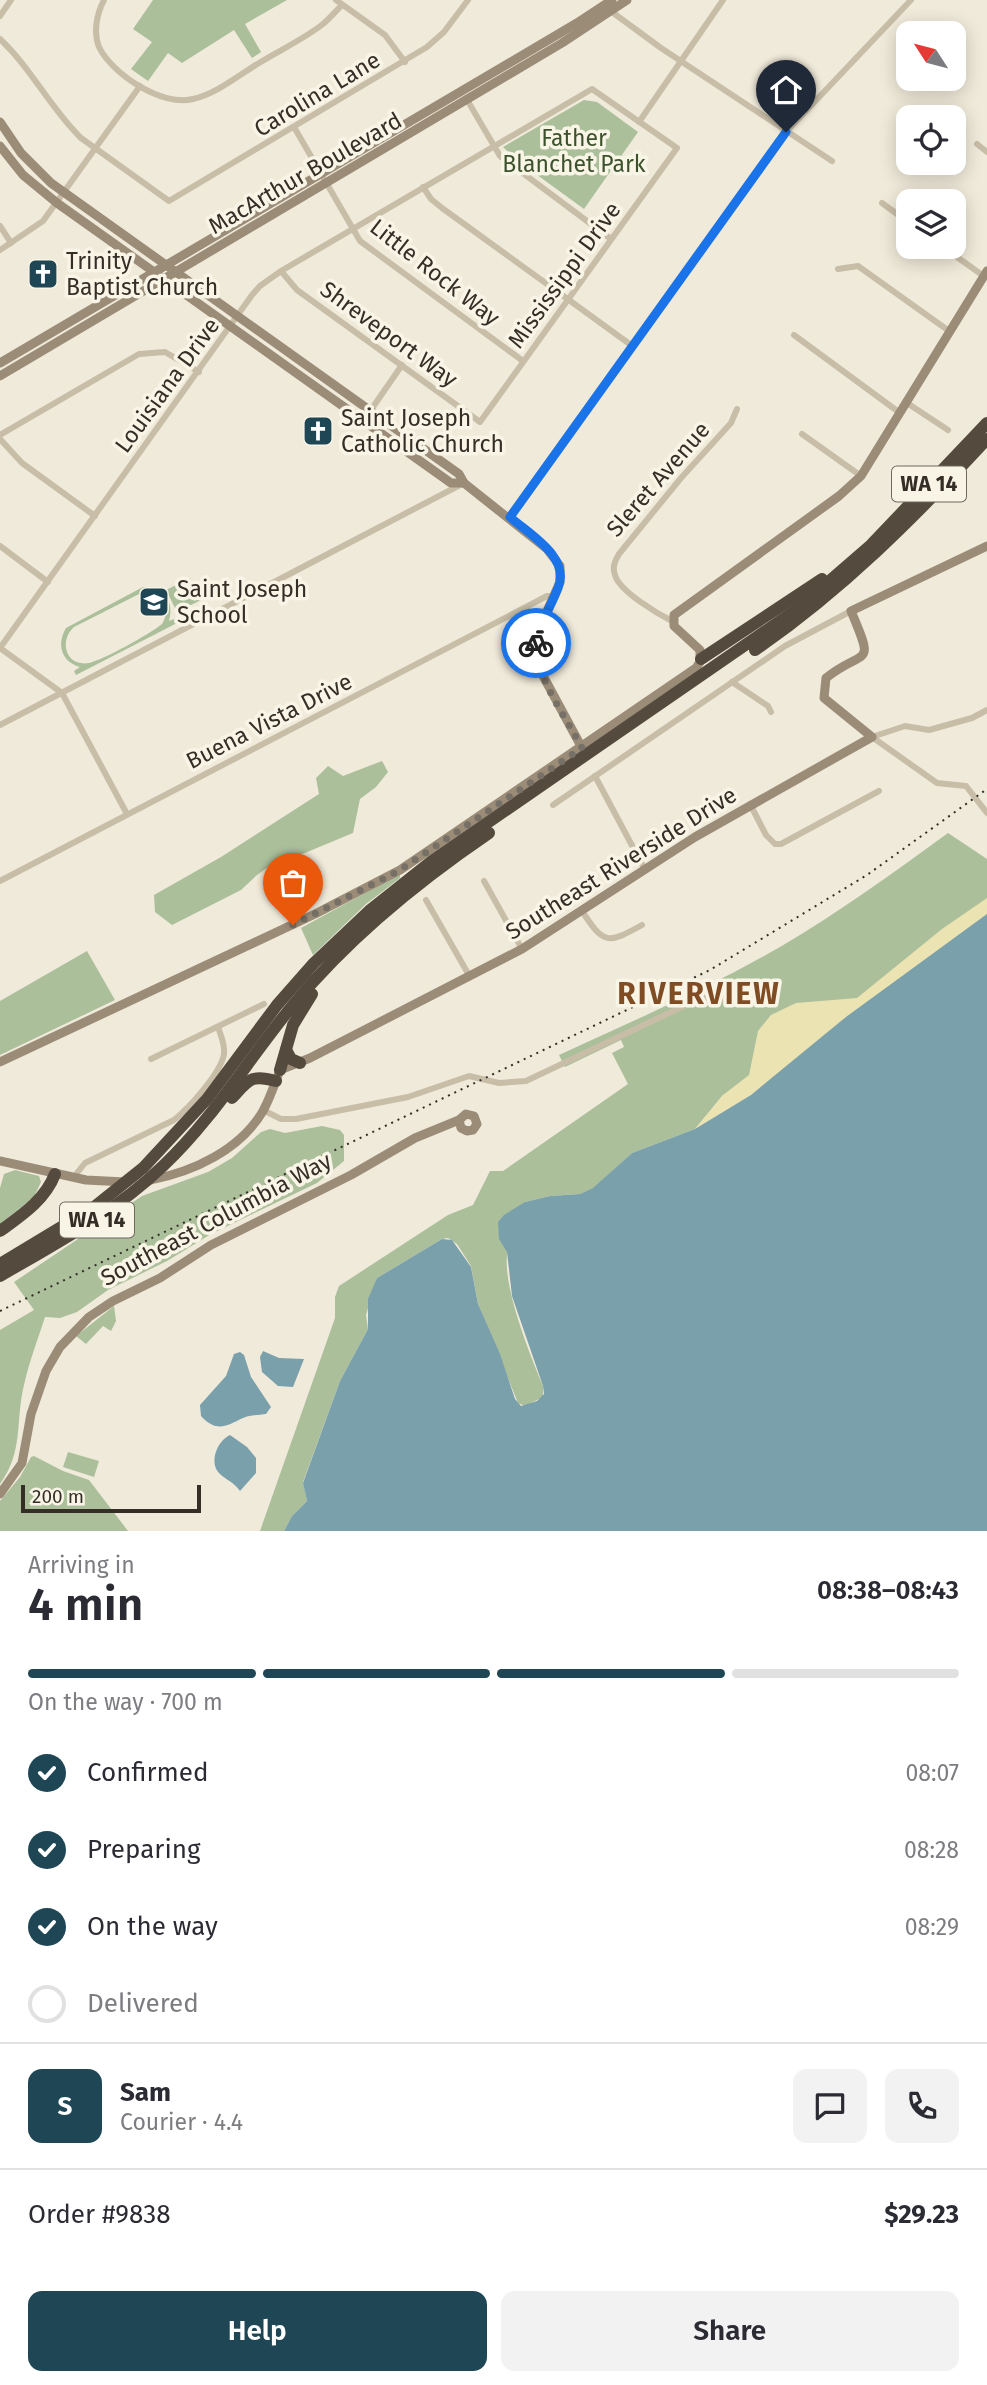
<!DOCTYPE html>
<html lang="en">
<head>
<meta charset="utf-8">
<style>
	:root { --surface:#fff; --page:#f2f2f3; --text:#2b2b33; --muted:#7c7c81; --line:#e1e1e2; --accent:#1e4654 }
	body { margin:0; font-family:"Fira Sans",sans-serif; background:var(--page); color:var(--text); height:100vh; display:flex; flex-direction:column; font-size:26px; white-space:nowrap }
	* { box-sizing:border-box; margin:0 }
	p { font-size:23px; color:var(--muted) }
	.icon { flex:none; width:38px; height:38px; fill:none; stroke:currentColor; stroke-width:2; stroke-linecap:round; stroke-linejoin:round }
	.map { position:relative; height:1531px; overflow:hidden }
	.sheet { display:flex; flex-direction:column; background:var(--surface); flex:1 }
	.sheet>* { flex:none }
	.needle { width:46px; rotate:306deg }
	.controls { position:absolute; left:896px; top:21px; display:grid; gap:14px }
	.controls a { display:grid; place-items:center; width:70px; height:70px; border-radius:14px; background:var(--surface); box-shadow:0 4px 18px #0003; font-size:35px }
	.scale { position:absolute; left:21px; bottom:18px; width:180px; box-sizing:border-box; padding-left:7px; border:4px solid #342e27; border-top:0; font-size:19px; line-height:24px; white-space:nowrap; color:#342e27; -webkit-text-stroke:5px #f8f4e6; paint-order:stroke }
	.pin { position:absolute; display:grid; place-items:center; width:60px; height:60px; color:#fff; margin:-72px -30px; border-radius:50% 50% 50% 0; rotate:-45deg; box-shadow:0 0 7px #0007 }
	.pin .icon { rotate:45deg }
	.courier { position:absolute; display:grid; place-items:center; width:70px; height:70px; margin:-35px; border:5px solid #1a73e8; border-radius:50%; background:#fff; color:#222; box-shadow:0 2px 9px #0007 }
	.head em { font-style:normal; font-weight:600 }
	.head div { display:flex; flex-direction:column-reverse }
	.head { display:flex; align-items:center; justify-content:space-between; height:119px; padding:0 28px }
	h1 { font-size:46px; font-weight:600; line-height:52px }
	.bar { display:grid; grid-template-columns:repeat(4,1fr); gap:10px 7px; align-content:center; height:84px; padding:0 28px }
	.bar i { height:9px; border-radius:5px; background:var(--line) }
	.bar .selected { background:var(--accent) }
	.bar p { grid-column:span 4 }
	.line { display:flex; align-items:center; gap:18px; padding:0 28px; border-top:2px solid var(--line) }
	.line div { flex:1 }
	.round { display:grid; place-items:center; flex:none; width:74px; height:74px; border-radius:14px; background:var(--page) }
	ol { padding:0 28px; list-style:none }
	li { display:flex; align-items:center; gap:21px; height:77px }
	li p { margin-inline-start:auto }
	li .icon { padding:7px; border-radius:50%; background:var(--accent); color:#fff; stroke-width:4 }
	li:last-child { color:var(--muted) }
	li i { width:38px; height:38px; border:4px solid var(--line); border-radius:50% }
	.button { display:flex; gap:14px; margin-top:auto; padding:14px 28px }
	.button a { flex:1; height:80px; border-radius:14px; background:var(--accent); color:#fff; font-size:28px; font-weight:600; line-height:80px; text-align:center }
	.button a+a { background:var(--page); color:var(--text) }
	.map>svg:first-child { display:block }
	.green { fill:#abbf9b; fill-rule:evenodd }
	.sand { fill:#ebe3b2 }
	.water { fill:#7aa0ac }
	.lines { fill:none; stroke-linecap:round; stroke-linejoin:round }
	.street { stroke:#c8bda7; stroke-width:6 }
	.secondary { stroke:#9b8c78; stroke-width:9 }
	.highway { stroke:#554a3e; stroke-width:12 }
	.rail { stroke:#342e27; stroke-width:2; stroke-dasharray:2 5; stroke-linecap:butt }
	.done { stroke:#767066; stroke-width:7; stroke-dasharray:0 12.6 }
	.route { stroke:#1a73e8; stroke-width:9 }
	.labels { text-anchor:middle; stroke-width:7; stroke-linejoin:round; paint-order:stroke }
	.shield { fill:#f8f4e6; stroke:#6f6960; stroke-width:2 }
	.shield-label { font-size:21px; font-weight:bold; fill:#342e27 }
	.street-label { font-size:23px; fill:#342e27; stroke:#f8f4e6 }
	.park-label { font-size:23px; fill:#3c522c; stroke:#f8f4e6 }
	.poi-label { font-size:23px; fill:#342e27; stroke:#f8f4e6; text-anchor:start }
	.district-label { font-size:30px; font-weight:bold; letter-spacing:2px; fill:#804c23; stroke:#f8f4e6 }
</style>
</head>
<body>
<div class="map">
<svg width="987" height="1531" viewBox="0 0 987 1531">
	<rect width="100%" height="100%" fill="#f0eada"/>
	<g class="green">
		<path d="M153 0H287L245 24 261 52 252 58 234 30 182 63 168 53 148 81 131 69 152 42 133 29Z"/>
		<path d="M584 100 597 102 638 132 584 209 518 161 503 147Z"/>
		<path d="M190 578 201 600 177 612 166 590Z"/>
		<path d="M143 587C163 587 175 601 169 621L177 618 179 622 76 675 74 671 80 667C62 662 56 645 66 628ZM145 591C164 592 172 608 162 624 150 634 103 660 89 663 65 667 59 640 74 627Z"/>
		<path d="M382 761 388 772 376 787 360 799 353 833 300 855H285L257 875 241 890 172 925 155 912 154 895 221 857 319 794 316 778 328 766 343 776Z"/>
		<path d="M948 833 987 859V914L978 922 846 1017 764 1086 723 1095 695 1129 632 1153 594 1188 580 1194 550 1196 525 1202C519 1218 511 1233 508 1249 500 1281 530 1355 543 1386V1397L525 1406 518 1403 478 1304 471 1266 457 1244 448 1238 442 1239 377 1278 366 1315 368 1329 340 1381 303 1482 307 1501 292 1516 284 1531H260L335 1318V1297L339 1286 448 1215 473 1205 490 1171H503L628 1084 612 1053 624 1047 621 1040 565 1067 559 1055C633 1021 709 988 780 947 838 913 893 873 948 833Z"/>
		<path d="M400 874V878L366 904 313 955 301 928Z"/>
		<path d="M87 951 115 1000 0 1055V1001Z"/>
		<path d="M322 1126 340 1130 344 1135V1161L317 1183 211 1234 167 1261 108 1290 77 1312 60 1318 45 1317C38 1339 29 1362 24 1385 15 1422 24 1451 0 1484V1330L34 1310 14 1282 142 1196 208 1172 232 1158 261 1132 270 1129 285 1133Z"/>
		<path d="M15 1170 39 1176 41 1182 34 1197 0 1224V1188L4 1174Z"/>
		<path d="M114 1306 116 1321 111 1331 103 1326 86 1344 76 1336Z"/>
		<path d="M68 1452 99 1461 94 1477 63 1467Z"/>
		<path d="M34 1456 63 1471 89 1480 128 1531H0V1501L20 1477 31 1457Z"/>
	</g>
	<path class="sand" d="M987 898V914L978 922 846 1017 751 1095 695 1129 723 1095 749 1075 758 1031 771 1015 796 1003 857 998 942 929Z"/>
	<g class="water">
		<path d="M987 914V1531H284L292 1516 307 1501 303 1483 340 1381 368 1329V1299L377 1278 442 1239 452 1240 471 1267 478 1304 500 1354 515 1399 521 1406 537 1401 544 1394 543 1386 512 1296 507 1252 499 1239 498 1222 504 1215 525 1202 550 1196 580 1194 593 1188 632 1153 695 1129 751 1095 846 1017Z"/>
		<path d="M263 1351 279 1358 304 1359 293 1387 278 1386 262 1372 260 1357Z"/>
		<path d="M240 1352 244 1355 251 1377 271 1407 266 1414C259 1415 250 1415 243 1418 226 1426 217 1433 201 1416L200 1405 226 1376 234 1354Z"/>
		<path d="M230 1435 247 1447 256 1458V1473L240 1491C234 1482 226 1480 219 1473 209 1462 217 1441 230 1435Z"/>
	</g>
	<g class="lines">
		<g class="street">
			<path d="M104 0C97 13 93 32 99 47 112 74 162 107 193 99 216 94 239 75 259 63 280 50 304 39 323 24 330 18 336 11 342 5"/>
			<path d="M336 0 385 35 405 62"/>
			<path d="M612 12 661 48 832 161"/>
			<path d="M0 16 11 0"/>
			<path d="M0 39C32 69 50 108 81 138L169 201 427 47 444 32 468 0"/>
			<path d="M466 98 500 156 611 239"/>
			<path d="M639 122 723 0"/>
			<path d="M294 127 360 241 523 361"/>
			<path d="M977 144 987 152"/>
			<path d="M423 187 431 199 442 208 631 345"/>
			<path d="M882 203 908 222"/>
			<path d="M0 226 11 243"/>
			<path d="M943 247 985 277"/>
			<path d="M0 250 43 221 140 86"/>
			<path d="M838 269 858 266 949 331"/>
			<path d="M794 335 900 413"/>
			<path d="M907 403 948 430"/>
			<path d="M364 420 402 365"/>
			<path d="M802 434 861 476"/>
			<path d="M0 435 139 354 165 352 199 372"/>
			<path d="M0 439 22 463 95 516"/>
			<path d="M510 517 786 132 911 0"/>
			<path d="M0 546 48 582"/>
			<path d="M672 621C658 614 619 591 615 575 612 567 615 561 619 554L681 478 731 423 737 409"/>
			<path d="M0 648 252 295 260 286 281 271 592 89 677 148 480 422 297 290 281 271"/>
			<path d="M0 648 62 693 127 814"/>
			<path d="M732 682 768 706 771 712"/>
			<path d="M0 725 462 484"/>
			<path d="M872 737 937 783 966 786 987 813"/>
			<path d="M872 737 905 726 929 730 972 718 987 710"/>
			<path d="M595 776 644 868"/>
			<path d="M750 804 766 835 775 844H781L879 791"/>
			<path d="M553 805 785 646 851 611"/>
			<path d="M0 881 547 596 554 597"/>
			<path d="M484 881 522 949"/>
			<path d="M426 900 470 977"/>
			<path d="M582 911C604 945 608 944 642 925"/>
			<path d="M151 1059 264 1004"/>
			<path d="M263 1110 281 1119H296L408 1097 469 1076 499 1083 526 1081 692 1002 703 998 733 1000"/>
			<path d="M73 1178 85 1163 174 1120C189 1108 221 1073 224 1054 225 1044 221 1036 218 1027"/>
		</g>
		<g class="secondary">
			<path d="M0 122 21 153 51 183 459 474 464 483 547 549 560 566V582L541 624 535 653 541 672 582 748"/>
			<path d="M0 146 23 175 57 203 451 483H464"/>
			<path d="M0 363 577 23 612 0"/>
			<path d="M0 376 562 43 627 0"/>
			<path d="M0 1062 315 914 400 870 696 668 700 662V650L674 626V615L839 496 861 476 987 271"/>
			<path d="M0 1161 86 1180 125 1182"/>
			<path d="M150 1180C193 1172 240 1150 263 1111 270 1098 275 1083 280 1070L310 1058 522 949 695 837 872 737 824 698 826 678C865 647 876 670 851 611L987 546"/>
			<path d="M0 1494 22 1463 31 1414 46 1371 60 1347 89 1317 113 1301 160 1278 211 1245 351 1175 415 1138 459 1120 466 1114 474 1116 477 1124 473 1130 467 1131 461 1128 459 1120"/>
		</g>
		<g class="highway">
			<path d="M755 650C842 590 915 517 987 439"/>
			<path d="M701 659 822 579"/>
			<path d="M286 1050 291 1059 300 1063"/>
			<path d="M280 1070 293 1025 312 994"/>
			<path d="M232 1098C249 1080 250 1074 276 1081"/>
			<path d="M0 1231C22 1215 45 1200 55 1174"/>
			<path d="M0 1264 93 1208 143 1168 207 1099 277 1005 314 963 369 911 432 861 796 610 871 545 987 423"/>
			<path d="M0 1276C57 1243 115 1212 163 1166 214 1118 249 1058 293 1005 349 937 417 882 489 833"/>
		</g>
		<path class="rail" d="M0 1311 710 970 867 875 987 789"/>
	</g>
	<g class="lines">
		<path class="done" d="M293 925 400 870 582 748C567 719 534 674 536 643"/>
		<path class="route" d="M536 643C540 623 551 606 558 588 571 557 529 534 510 517L786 132"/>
	</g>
	<defs>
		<g id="church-square" transform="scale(1.575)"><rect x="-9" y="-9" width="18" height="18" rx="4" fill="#1e4654" stroke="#f8f4e6"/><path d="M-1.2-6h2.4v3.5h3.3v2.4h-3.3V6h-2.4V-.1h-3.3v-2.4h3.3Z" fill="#fff"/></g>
		<g id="school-square" transform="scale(1.575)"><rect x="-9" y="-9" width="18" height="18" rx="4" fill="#1e4654" stroke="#f8f4e6"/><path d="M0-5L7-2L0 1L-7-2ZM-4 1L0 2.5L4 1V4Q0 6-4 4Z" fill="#fff"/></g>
	</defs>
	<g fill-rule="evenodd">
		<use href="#church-square" x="43" y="274"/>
		<use href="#church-square" x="318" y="431"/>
		<use href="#school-square" x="154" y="602"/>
	</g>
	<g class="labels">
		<g class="shield">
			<rect x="892" y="466.5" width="74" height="35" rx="5"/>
			<rect x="60" y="1202.5" width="74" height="35" rx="5"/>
		</g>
		<g class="shield-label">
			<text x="929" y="491">WA 14</text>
			<text x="97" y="1227">WA 14</text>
		</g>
		<g class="street-label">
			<text transform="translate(317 94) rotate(-31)" y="8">Carolina Lane</text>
			<text transform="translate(305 173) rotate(-30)" y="8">MacArthur Boulevard</text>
			<text transform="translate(435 272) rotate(38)" y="8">Little Rock Way</text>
			<text transform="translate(564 275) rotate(-54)" y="8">Mississippi Drive</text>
			<text transform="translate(389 334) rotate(36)" y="8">Shreveport Way</text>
			<text transform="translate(167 385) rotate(-54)" y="8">Louisiana Drive</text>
			<text transform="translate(658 479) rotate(-49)" y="8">Sleret Avenue</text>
			<text transform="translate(269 721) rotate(-27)" y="8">Buena Vista Drive</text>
			<text transform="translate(621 863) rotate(-32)" y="8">Southeast Riverside Drive</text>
			<text transform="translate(216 1219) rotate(-28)" y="8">Southeast Columbia Way</text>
		</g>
		<g class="park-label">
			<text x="574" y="146">Father<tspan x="574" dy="26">Blanchet Park</tspan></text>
		</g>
		<g class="poi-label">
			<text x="66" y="269">Trinity<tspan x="66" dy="26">Baptist Church</tspan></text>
			<text x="341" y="426">Saint Joseph<tspan x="341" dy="26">Catholic Church</tspan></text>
			<text x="177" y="597">Saint Joseph<tspan x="177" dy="26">School</tspan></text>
		</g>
		<g class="district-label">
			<text x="699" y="1004">RIVERVIEW</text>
		</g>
	</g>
</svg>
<div class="controls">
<a><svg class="needle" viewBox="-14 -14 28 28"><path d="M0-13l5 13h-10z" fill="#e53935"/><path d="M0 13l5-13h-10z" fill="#7c7c81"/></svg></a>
<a><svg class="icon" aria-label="locate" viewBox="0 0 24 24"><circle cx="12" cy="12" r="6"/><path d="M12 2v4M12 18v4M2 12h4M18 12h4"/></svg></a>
<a><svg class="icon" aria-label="layers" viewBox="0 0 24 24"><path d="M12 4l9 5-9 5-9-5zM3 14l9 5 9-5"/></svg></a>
</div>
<div class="scale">200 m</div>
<div class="pin" style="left:293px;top:925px;background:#ea580c"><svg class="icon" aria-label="bag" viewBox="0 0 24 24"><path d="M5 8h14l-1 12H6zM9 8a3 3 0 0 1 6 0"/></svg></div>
<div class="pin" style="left:786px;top:132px;background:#1f2937"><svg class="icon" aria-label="home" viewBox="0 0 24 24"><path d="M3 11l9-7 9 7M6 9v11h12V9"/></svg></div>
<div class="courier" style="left:536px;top:643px"><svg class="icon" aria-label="bike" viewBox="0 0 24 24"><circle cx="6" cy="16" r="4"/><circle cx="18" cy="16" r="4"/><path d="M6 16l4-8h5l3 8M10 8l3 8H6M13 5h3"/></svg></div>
</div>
<section class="sheet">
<div class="head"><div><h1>4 min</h1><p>Arriving in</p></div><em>08:38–08:43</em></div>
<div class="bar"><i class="selected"></i><i class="selected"></i><i class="selected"></i><i></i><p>On the way · 700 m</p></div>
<ol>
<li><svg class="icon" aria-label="check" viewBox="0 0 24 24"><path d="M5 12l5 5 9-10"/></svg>Confirmed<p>08:07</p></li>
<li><svg class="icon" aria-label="check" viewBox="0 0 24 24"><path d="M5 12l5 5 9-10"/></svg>Preparing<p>08:28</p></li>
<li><svg class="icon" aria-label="check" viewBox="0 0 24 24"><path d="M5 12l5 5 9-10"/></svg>On the way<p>08:29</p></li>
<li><i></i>Delivered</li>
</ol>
<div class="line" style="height:126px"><b class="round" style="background:var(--accent);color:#fff">S</b><div><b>Sam</b><p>Courier · 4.4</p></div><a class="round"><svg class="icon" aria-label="chat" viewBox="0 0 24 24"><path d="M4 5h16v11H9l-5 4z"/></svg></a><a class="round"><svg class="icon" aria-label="phone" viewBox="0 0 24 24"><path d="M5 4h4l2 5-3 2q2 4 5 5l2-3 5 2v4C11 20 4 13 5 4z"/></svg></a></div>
<div class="line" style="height:91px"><div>Order #9838</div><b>$29.23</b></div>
<div class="button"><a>Help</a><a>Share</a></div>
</section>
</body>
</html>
